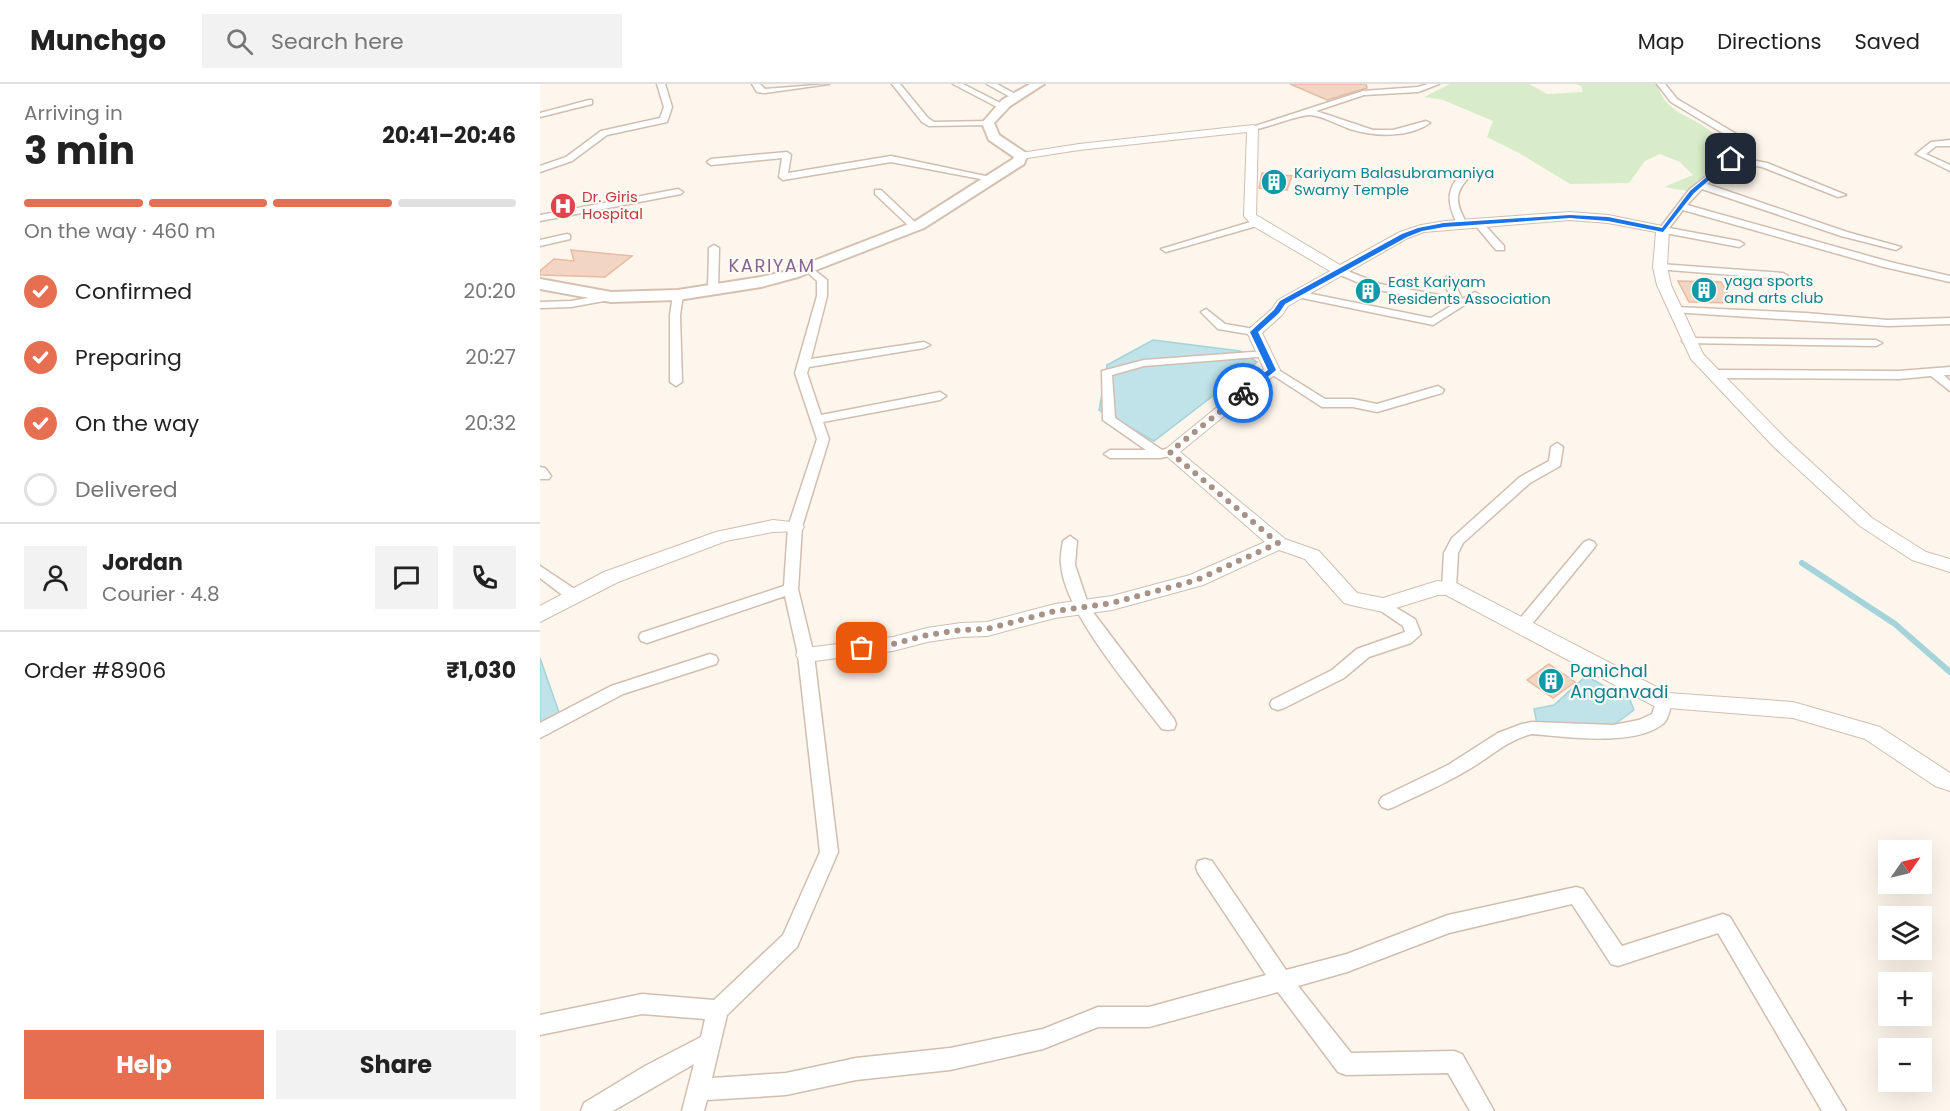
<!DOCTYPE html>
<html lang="en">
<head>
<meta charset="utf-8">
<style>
	:root { --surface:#fff; --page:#f2f2f2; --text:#222; --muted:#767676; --line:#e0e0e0; --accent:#e76f51 }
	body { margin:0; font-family:Poppins,sans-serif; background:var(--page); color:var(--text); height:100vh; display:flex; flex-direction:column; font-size:22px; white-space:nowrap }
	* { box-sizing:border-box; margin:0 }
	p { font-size:20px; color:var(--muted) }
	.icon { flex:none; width:33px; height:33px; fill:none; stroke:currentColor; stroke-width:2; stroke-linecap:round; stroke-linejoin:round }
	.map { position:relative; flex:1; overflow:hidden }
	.side { display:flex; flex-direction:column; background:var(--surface); width:540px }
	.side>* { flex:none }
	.needle { width:39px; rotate:56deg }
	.tools { position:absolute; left:1338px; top:756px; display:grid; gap:12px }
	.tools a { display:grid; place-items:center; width:54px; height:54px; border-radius:0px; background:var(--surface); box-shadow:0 6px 24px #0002; font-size:30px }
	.pin { position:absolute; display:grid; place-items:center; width:51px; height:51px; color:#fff; margin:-26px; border-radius:12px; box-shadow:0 3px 9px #0006 }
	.courier { position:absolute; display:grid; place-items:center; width:60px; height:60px; margin:-30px; border:4px solid #1a73e8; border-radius:50%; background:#fff; color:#222; box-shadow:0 2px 8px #0007 }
	.overview em { font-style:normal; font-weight:700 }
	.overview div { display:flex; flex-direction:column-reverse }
	.overview { display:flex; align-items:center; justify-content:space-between; height:102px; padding:0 24px }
	h1 { font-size:39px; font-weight:700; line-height:45px }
	.bar { display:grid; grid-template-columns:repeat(4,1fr); gap:9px 6px; align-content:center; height:72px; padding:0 24px }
	.bar i { height:8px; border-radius:4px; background:var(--line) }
	.bar .selected { background:var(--accent) }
	.bar p { grid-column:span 4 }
	.line { display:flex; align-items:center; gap:15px; padding:0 24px; border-top:2px solid var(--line) }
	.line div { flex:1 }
	.round { display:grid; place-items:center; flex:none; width:63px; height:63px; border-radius:0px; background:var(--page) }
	ol { padding:0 24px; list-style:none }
	li { display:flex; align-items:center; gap:18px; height:66px }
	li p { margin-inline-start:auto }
	li .icon { padding:6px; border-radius:50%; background:var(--accent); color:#fff; stroke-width:4 }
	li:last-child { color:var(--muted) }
	li i { width:33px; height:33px; border:3px solid var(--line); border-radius:50% }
	.cta { display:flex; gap:12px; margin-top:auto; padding:12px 24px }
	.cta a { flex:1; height:69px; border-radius:0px; background:var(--accent); color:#fff; font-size:24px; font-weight:700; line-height:69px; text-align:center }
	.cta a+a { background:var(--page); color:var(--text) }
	header { display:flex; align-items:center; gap:36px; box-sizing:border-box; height:84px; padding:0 30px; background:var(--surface); border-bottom:2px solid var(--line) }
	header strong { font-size:28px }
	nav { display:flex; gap:33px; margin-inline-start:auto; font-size:21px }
	.search { width:420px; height:54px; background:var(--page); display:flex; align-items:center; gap:15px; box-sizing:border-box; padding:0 21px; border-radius:0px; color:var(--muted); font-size:22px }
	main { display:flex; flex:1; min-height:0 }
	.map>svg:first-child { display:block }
	.green { fill:#d8ecc9 }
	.water { fill:#bfe3e8; stroke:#a5d3da; stroke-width:1.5 }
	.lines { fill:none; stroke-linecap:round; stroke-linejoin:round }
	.stream { stroke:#a5d3da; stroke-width:6 }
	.building { fill:#f3d5c3; stroke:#e6bba3; stroke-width:1.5 }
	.minor-casing { stroke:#d1beb0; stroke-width:3 }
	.tertiary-casing { stroke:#d1beb0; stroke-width:2 }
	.secondary-casing { stroke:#d6c0b0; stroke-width:4 }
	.minor { fill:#fff; fill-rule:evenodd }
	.tertiary { fill:#fff; fill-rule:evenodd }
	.secondary { fill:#fff; fill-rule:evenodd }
	.route { fill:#1a73e8 }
	.done { stroke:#a89285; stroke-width:6; stroke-dasharray:0 10.8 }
	.labels { text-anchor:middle; stroke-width:4.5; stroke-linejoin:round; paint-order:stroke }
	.far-culture-label { font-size:15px; fill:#0d838f; stroke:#fffaf3; text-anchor:start }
	.far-health-label { font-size:15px; fill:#be3a42; stroke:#fffaf3; text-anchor:start }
	.far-quarter-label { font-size:18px; letter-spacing:1.5px; fill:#846695; stroke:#fffaf3 }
	.culture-label { font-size:18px; fill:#0d838f; stroke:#fffaf3; text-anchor:start }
</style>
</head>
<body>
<header>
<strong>Munchgo</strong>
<div class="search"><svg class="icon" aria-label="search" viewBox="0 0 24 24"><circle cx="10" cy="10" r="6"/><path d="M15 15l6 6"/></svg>Search here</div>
<nav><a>Map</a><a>Directions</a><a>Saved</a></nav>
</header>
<main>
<section class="side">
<div class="overview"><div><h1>3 min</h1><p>Arriving in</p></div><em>20:41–20:46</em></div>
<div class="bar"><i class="selected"></i><i class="selected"></i><i class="selected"></i><i></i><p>On the way · 460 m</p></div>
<ol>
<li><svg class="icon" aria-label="check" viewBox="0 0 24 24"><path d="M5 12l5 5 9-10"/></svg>Confirmed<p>20:20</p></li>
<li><svg class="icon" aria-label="check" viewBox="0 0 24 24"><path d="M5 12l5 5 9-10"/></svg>Preparing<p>20:27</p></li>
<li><svg class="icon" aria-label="check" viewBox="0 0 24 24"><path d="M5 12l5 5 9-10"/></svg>On the way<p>20:32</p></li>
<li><i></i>Delivered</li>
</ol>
<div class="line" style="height:108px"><a class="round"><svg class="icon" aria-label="person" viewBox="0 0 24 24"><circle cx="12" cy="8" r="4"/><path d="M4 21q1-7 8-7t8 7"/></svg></a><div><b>Jordan</b><p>Courier · 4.8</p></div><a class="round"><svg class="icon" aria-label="chat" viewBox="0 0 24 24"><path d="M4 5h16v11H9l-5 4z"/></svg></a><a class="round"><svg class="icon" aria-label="phone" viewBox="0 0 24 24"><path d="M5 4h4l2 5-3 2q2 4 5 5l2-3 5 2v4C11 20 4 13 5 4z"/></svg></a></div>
<div class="line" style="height:78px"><div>Order #8906</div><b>₹1,030</b></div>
<div class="cta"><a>Help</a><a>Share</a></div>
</section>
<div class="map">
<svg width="1410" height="1027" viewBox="0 0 1410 1027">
	<rect width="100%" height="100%" fill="#fdf6ec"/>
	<path class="green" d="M910 0H989L1007 10 1043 8 1041 2 1036 0H1117C1126 31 1151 30 1173 49 1172 84 1175 84 1147 107L1124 103 1153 91 1140 78 1120 70 1105 77 1089 99 1030 100 979 69 947 53 953 37 903 16 884 13Z"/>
	<g class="water">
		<path d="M613 256 700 267 717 278 614 357 559 326 567 281Z"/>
		<path d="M0 574 20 631 0 639Z"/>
		<path d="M1046 592 1090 616 1094 626 1068 645 997 640 994 625 1014 621Z"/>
	</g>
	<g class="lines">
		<path class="stream" d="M1262 479 1355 540 1410 588"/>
	</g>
	<g class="building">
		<path d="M750 0H826L827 4 787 16Z"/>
		<path d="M722 89 752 92 747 106 719 104Z"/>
		<path d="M31 166 92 172 65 193 0 191V187L14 175 34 177Z"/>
		<path d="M1138 197 1181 198 1193 219 1149 218Z"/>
		<path d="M1009 580 1035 598 1013 614 987 596Z"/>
	</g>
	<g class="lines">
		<g class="minor-casing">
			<g id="minor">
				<path d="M117 0H125L132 23 127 38 67 51 32 77 0 88V82L26 73 61 47 120 34 124 23Z"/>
				<path d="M212 0H220L225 5 289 0 225 9 217 8Z"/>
				<path d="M352 0H360L388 34 394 38 448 37 452 39 448 41 389 42 382 38Z"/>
				<path d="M413 0H423L466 22 459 24Z"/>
				<path d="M447 0H457L479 12 472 14Z"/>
				<path d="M888 0H899L878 8 824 11 776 27 833 46H853L886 37 890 39C868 54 835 53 810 45 796 40 785 33 771 31 761 30 726 44 713 46L709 44 823 7 878 3Z"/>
				<path d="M1117 0H1125L1137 15 1198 51 1196 73 1227 79 1306 111 1298 113 1222 83 1193 78 1167 100 1307 148 1361 163 1356 166 1301 152 1162 105 1147 121 1350 178 1410 192V198L1344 183 1143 126 1129 144 1199 157 1204 160 1199 163 1120 148V144L1149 106 1185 77 1191 54 1131 18Z"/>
				<path d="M49 16H52V20L0 33V29Z"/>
				<path d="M1410 56V62H1396L1386 70 1410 81V87L1376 70 1391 58Z"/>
				<path d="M247 68 251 71 248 89 351 72 455 94 451 97 351 78 243 96 239 93 242 74 171 81 167 78 171 75Z"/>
				<path d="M927 86 934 88C915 107 913 115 927 140L922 143 919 142C906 121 905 101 927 86Z"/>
				<path d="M138 105 143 108 141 110 0 137V131Z"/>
				<path d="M335 106H341L378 141V145H372L335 110Z"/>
				<path d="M717 136 722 139 720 141 626 168 621 165Z"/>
				<path d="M936 138H942L964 162V166H956L936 142Z"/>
				<path d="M27 150 30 151V155L0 162V156Z"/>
				<path d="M174 161 179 164 178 206 173 209 168 206 169 164Z"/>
				<path d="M1120 180 1243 189 1248 192 1243 195 1116 185 1115 183Z"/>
				<path d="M268 181 287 196V212L271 275 384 258 390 261 384 264 269 283 267 289 281 331 400 308 406 312 400 316 283 338 289 355 262 443 258 505 274 571 298 768 257 863 187 931 172 994 246 989 316 974 410 964 503 945 558 923H609L726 891 658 789 656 783 658 777 665 775 672 777 746 886 807 870 908 831 1036 803 1043 805 1082 862 1183 830 1190 833 1306 1027H1282L1178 849 1078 882 1071 880 1032 820 909 849 807 888 758 902 811 969 914 967 922 970 954 1027H930L908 989 806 991 798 988 738 908 609 943H558L503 965 410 986 316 996 246 1011 167 1016 164 1027H142L154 980 73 1027H41L44 1019 105 982 161 953 165 935 102 930 0 951V931L102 910 174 916 243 851 280 768 258 571 245 512 107 559 101 557 99 553 101 549 244 502 248 443 277 355 255 289 277 212V197L263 184Z"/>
				<path d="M800 184 840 200 910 213 903 195 908 192 913 195 922 215 935 208 940 211 893 241 757 213 752 210 757 207 891 234 914 220 833 205 796 189 795 187Z"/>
				<path d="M138 208 143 211 140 231 142 298 136 302 130 298V231L133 211Z"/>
				<path d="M71 210 75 211V215L31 223 0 224V218L31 217Z"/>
				<path d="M1136 223 1266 229 1348 236 1410 234V240L1348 242 1132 228 1131 226Z"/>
				<path d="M666 225 685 240 714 245 720 248 714 251 678 245 661 228Z"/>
				<path d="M1148 254 1336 256 1342 259 1336 262 1144 259 1142 257Z"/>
				<path d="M726 267 730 268V272L604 282 572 291 575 334 622 366 630 364 636 368 635 371 620 374H570L564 370 570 366H606L563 336 562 287 604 276Z"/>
				<path d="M732 282 785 315H813L837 320 898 302 904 306 902 309 837 328 813 323H782L728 288V284Z"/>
				<path d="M1410 283V291H1404L1410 297V307L1391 292 1359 295 1172 294 1166 290 1172 286 1359 287Z"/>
				<path d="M1017 359 1023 363 1020 382 990 399 923 459 918 469 916 504 909 509 904 508 902 504 904 469 912 454 980 393 1009 377 1011 363Z"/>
				<path d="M0 383 5 384 11 392 9 395H0Z"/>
				<path d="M530 452 537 457 535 481 549 523 634 635 636 640 634 645 628 646 622 645C592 606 524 528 521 480 520 473 522 464 523 457Z"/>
				<path d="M1049 456 1054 458 1056 461 1054 464 987 546H977L974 542 977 538 1044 458Z"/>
				<path d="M0 482 39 508 41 512 39 516H29L0 494Z"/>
				<path d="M843 516 875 535 881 550 871 559 829 573 804 594 744 624 738 626 732 624 730 620 732 616 792 586 817 565 865 548 863 542 838 525 835 521 838 517Z"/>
				<path d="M170 570 176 572 178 576 176 580 83 610 0 654V639L71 602Z"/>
				<path d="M1124 611 1130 613 1132 617C1130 623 1129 634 1124 639 1097 663 1026 653 992 650 966 656 948 675 926 687 903 701 878 711 854 723L848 725 842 723 839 718 842 713 908 681 958 649 982 640 992 638 1073 641 1099 636 1112 630 1118 613Z"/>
			</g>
		</g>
		<g class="tertiary-casing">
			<g id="tertiary">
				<path d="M713 41 718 44 716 131 800 181 860 148 881 141 905 137 1030 128 1068 131 1127 143 1129 146 1127 183 1131 201 1163 270 1247 356 1332 434 1386 468 1410 475V488L1372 476 1320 442 1235 364 1151 275 1117 201 1113 183 1116 148 1068 139 1030 136 884 148 868 154 748 222 742 231 722 249 740 286 737 289 640 368 745 455 779 467 817 509 843 514 897 497 916 499 1128 609 1253 618 1340 643 1410 689V707L1395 702 1325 655 1253 634 1116 623 906 511H898L843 528 811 521 804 519 765 475 739 466 663 501 572 526 515 534 447 552 421 553 387 558 353 567 266 578 259 576 256 571 259 566 266 564 353 553 387 544 421 539 447 538 515 520 572 512 650 491 725 458 622 368 724 285 707 248 709 245 732 225 738 216 790 187 713 142 704 132 707 48 539 66 481 75 475 72 481 69 539 60Z"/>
				<path d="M233 436 261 439 264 443 261 447 233 448 186 457 78 498 0 538V522L64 488 176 448Z"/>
			</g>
		</g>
		<g class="secondary-casing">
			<path id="secondary" d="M490 0H504L470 22 454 39 459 51 486 69 487 72 484 80 384 144 258 193 221 203 138 216 71 218 0 205V195L71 208 138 206 221 193 248 187 374 138 473 75 474 73 449 56 442 39 462 16Z"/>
		</g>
		<use href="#minor" class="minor"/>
		<use href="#tertiary" class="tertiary"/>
		<use href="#secondary" class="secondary"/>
	</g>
	<path class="route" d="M1189 74 1194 75 1154 109 1123 148 1068 137 1030 134 904 143 882 147 867 153 745 220 739 229 718 248 736 286 706 311 699 309 728 286 710 248 734 226 740 217 862 150 878 144 904 139 1030 131 1068 133 1122 144 1150 107Z"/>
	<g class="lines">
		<path class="done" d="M322 564 353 560 387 551 421 546 447 545 515 527 572 519 657 496 738 459 630 368 703 309"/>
	</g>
	<defs>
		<g id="building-disc" transform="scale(1.35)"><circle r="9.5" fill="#0f9aa8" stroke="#fffaf3"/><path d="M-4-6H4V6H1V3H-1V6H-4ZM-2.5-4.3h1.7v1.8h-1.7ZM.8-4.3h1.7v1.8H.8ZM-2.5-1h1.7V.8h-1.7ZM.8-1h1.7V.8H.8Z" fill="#fff"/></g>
		<g id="hospital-disc" transform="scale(1.35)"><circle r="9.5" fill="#e0444e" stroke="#fffaf3"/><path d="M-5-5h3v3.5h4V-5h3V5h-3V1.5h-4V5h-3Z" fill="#fff"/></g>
	</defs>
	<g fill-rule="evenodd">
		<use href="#building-disc" x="734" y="98"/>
		<use href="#hospital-disc" x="23" y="122"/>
		<use href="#building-disc" x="1164" y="206"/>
		<use href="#building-disc" x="828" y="207"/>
		<use href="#building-disc" x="1011" y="597"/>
	</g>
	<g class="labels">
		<g class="far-culture-label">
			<text x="754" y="94">Kariyam Balasubramaniya<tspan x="754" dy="17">Swamy Temple</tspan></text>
			<text x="1184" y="202">yaga sports<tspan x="1184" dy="17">and arts club</tspan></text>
			<text x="848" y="203">East Kariyam<tspan x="848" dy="17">Residents Association</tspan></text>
		</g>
		<g class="far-health-label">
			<text x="42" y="118">Dr. Giris<tspan x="42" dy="17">Hospital</tspan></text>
		</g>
		<g class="far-quarter-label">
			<text x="232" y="188">KARIYAM</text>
		</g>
		<g class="culture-label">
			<text x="1030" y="593">Panichal<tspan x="1030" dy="21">Anganvadi</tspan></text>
		</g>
	</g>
</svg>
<div class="tools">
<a><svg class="needle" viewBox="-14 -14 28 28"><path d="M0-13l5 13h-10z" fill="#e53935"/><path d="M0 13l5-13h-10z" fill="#767676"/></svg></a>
<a><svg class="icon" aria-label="layers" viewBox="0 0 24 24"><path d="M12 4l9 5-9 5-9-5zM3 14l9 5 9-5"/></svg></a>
<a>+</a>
<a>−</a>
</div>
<div class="pin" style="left:322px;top:564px;background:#ea580c"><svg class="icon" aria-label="bag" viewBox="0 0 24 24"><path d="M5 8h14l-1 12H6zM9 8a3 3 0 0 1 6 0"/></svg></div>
<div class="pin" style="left:1191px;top:75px;background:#1f2937"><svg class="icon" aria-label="home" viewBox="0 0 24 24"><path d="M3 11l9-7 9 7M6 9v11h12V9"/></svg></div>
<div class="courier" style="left:703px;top:309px"><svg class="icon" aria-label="bike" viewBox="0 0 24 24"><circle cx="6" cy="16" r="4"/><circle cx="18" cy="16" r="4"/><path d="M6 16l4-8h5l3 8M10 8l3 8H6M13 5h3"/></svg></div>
</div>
</main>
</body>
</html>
